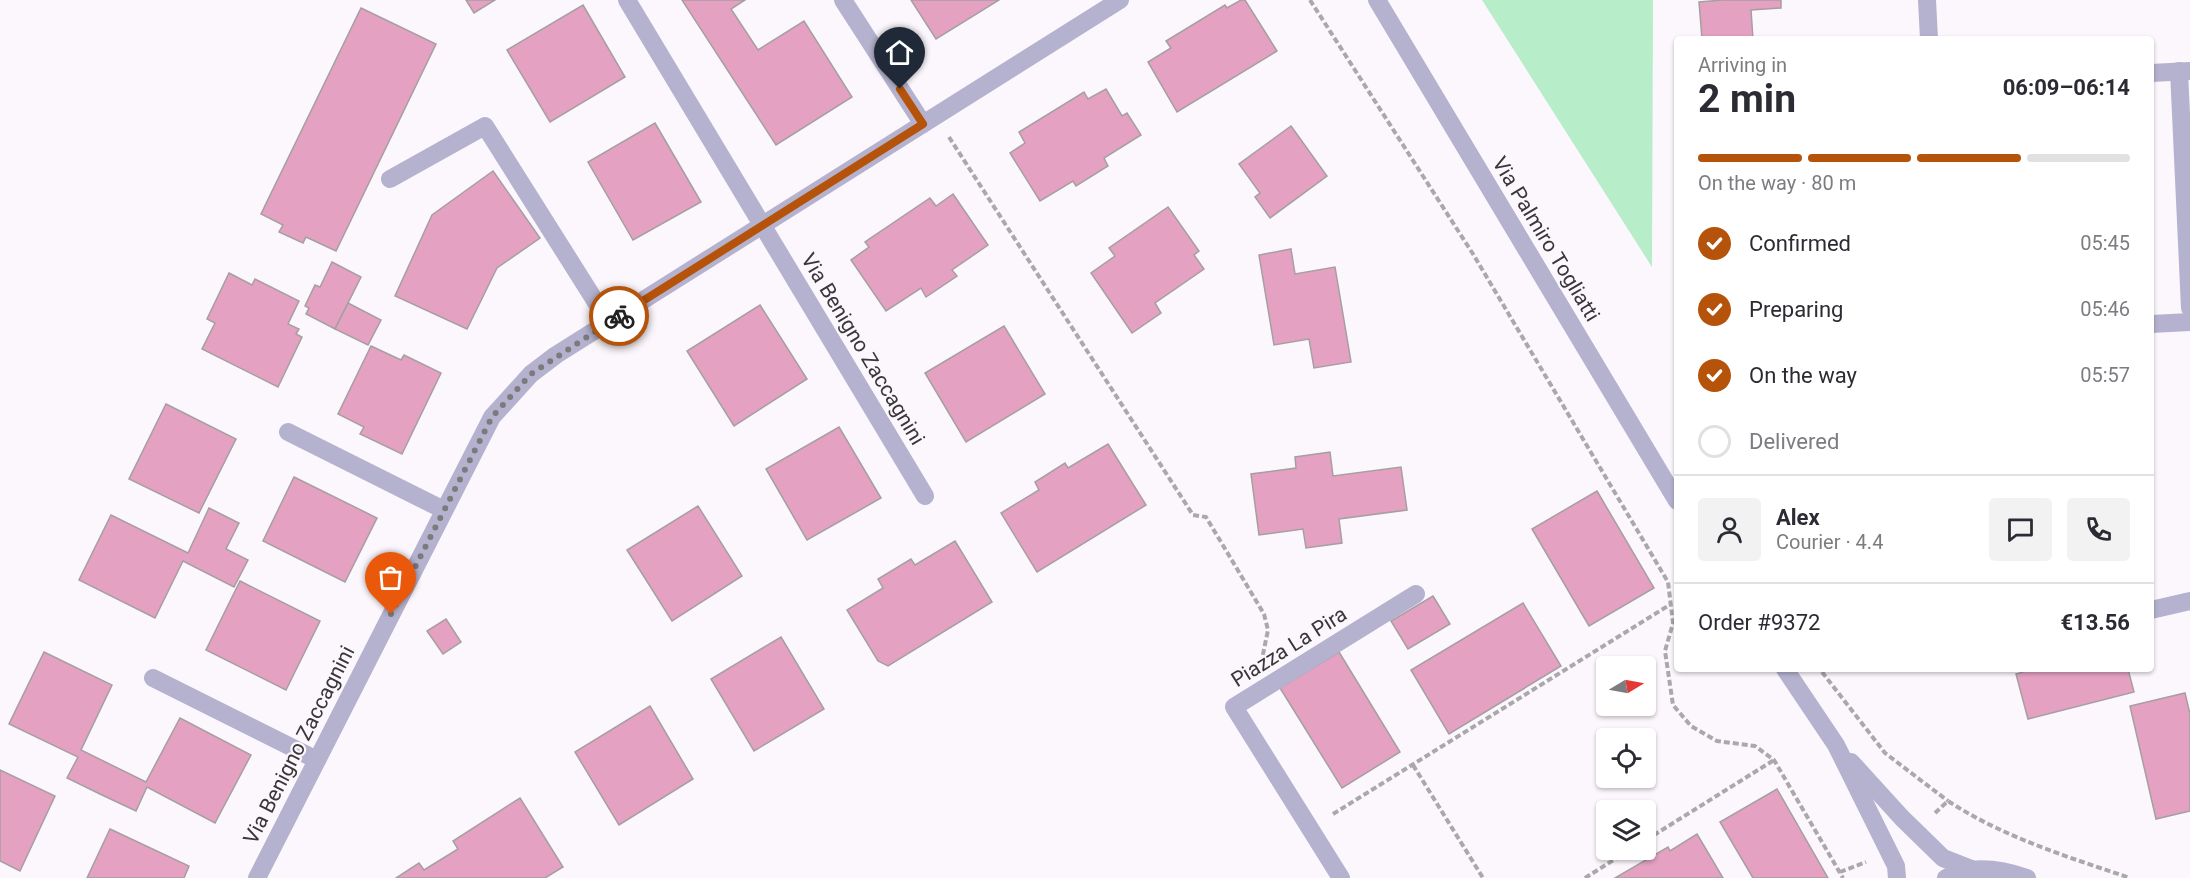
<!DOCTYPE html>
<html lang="en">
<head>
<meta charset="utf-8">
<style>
	:root { --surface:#fff; --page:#f2f2f3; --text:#2b2b33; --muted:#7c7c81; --line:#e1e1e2; --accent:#b45309 }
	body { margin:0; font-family:Roboto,sans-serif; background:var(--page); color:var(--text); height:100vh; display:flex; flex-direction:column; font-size:22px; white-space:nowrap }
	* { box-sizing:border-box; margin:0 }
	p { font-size:20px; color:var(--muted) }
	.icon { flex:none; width:33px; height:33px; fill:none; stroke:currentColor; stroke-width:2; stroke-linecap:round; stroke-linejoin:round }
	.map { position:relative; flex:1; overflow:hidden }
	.side { position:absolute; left:1674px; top:36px; width:480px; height:636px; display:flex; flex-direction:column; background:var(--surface); border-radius:6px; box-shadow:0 2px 4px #0004 }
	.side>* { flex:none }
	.needle { width:39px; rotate:80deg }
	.buttons { position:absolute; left:1596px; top:656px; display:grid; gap:12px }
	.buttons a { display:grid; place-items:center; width:60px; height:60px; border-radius:6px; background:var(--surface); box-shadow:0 2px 4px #0004; font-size:30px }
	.pin { position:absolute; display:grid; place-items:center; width:51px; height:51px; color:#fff; margin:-62px -26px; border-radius:50% 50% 50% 0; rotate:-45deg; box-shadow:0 0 6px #0007 }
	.pin .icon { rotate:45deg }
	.courier { position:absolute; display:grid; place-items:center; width:60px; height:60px; margin:-30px; border:4px solid #b45309; border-radius:50%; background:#fff; color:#222; box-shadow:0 2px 8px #0007 }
	.headline em { font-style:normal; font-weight:700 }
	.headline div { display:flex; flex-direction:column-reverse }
	.headline { display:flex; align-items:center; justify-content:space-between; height:102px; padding:0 24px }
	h1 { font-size:39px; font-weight:700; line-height:45px }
	.bar { display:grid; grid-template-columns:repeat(4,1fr); gap:9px 6px; align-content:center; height:72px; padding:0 24px }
	.bar i { height:8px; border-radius:4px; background:var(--line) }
	.bar .selected { background:var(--accent) }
	.bar p { grid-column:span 4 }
	.line { display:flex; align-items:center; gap:15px; padding:0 24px; border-top:2px solid var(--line) }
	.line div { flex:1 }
	.round { display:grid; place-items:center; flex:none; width:63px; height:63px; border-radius:6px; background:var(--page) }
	ol { padding:0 24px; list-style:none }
	li { display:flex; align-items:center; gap:18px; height:66px }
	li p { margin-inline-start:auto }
	li .icon { padding:6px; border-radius:50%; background:var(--accent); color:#fff; stroke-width:4 }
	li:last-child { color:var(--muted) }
	li i { width:33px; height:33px; border:3px solid var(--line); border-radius:50% }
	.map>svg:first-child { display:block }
	.green { fill:#b7edc9 }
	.building { fill:#e4a1c2; stroke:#a59fa1; stroke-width:1.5 }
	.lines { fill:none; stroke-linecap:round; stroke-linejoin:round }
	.path { stroke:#aba8ab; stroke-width:4; stroke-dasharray:6 3; stroke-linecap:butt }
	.minor { stroke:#b5b2cf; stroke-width:18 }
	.done { stroke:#7d7a7d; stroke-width:6; stroke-dasharray:0 10.8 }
	.route { stroke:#b45309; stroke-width:8 }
	.labels { text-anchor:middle; stroke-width:4.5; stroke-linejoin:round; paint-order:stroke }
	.street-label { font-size:21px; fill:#393739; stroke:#fcf7fc }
</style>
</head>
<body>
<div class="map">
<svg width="2190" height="878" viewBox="0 0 2190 878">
	<rect width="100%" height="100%" fill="#fcf7fc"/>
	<path class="green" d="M1482 0H1653L1652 267Z"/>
	<g class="building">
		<path d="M466 0H495L474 13Z"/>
		<path d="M682 0H745L731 9 758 50 804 21 852 97 776 145Z"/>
		<path d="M911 0H999L936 39Z"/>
		<path d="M1241 0H1245L1277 51 1177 112 1148 62 1171 48 1166 41 1225 5 1227 8Z"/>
		<path d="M1722 0H1781V8L1751 10 1753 39H1702L1699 2Z"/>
		<path d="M583 5 625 77 550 122 507 50Z"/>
		<path d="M361 8 436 44 336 251 306 237 303 243 279 232 283 225 261 214Z"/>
		<path d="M1106 89 1122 116 1127 113 1141 135 1104 158 1108 166 1076 186 1073 181 1040 201 1010 153 1025 143 1019 132 1084 92 1088 99Z"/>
		<path d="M655 123 701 202 633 240 588 162Z"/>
		<path d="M1291 126 1327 176 1270 218 1255 197 1260 193 1239 164Z"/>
		<path d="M493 171 540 238 497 268 467 329 395 296 432 215Z"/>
		<path d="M953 194 988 245 952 270 957 276 926 297 921 288 886 311 851 260 869 247 865 242 930 198 936 206Z"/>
		<path d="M1168 207 1199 251 1194 255 1204 269 1155 303 1161 313 1132 333 1091 273 1115 256 1109 248Z"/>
		<path d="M1291 249 1295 274 1335 267 1351 362 1314 368 1309 339 1274 345 1259 255Z"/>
		<path d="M332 262 361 277 335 329 306 314 309 308 305 306 315 285 320 287Z"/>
		<path d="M229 273 252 285 255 279 299 301 288 324 299 329 296 334 302 337 278 387 202 349 215 323 207 319Z"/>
		<path d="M348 303 381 320 368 345 335 329Z"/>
		<path d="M760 305 807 379 734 426 687 351Z"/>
		<path d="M1004 326 1045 394 966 442 925 373Z"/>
		<path d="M371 346 401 360 404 355 441 373 402 454 360 434 364 427 338 414Z"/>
		<path d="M166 404 236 439 199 513 129 479Z"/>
		<path d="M839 427 881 498 807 540 766 469Z"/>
		<path d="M1108 444 1146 505 1037 572 1001 513 1039 490 1035 482 1065 463 1068 468Z"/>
		<path d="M1330 452 1333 476 1401 467 1407 510 1339 519 1342 543 1306 548 1303 529 1259 535 1251 474 1296 468 1295 457Z"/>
		<path d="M294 477 377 518 345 582 263 541Z"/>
		<path d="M1597 491 1654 588 1589 626 1532 529Z"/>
		<path d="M698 506 742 576 672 621 627 550Z"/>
		<path d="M209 508 239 523 226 549 248 560 234 587 183 561 155 618 79 580 111 515 188 553Z"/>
		<path d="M955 541 992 602 888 666 878 661 847 610 883 588 878 579 911 559 915 565Z"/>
		<path d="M240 581 320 621 286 690 206 650Z"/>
		<path d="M1433 596 1450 624 1408 649 1391 621Z"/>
		<path d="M1523 603 1561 666 1449 734 1411 670Z"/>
		<path d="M446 619 461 642 443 654 427 631Z"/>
		<path d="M781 637 824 709 754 751 711 679Z"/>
		<path d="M44 652 112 685 81 750 146 782 180 718 251 755 215 823 147 787 136 811 102 795 67 778 78 757 9 724Z"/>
		<path d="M1339 652 1400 752 1342 788 1280 688Z"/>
		<path d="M2034 669H2128L2134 692 2028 719 2016 674Z"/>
		<path d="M2185 693 2190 714V811L2156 819 2130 706Z"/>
		<path d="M650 706 693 779 619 825 575 752Z"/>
		<path d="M0 770 55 796 20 871 0 861Z"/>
		<path d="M1777 789 1828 878H1753L1720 822Z"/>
		<path d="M520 798 563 867 545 878H396L419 863 424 870 458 849 453 841Z"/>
		<path d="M110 829 189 866 184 878H87Z"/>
		<path d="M1697 834 1723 878H1615L1668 847 1670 851Z"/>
	</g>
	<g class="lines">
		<g class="path">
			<path d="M1310 0 1473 254 1668 582 1673 623 1665 651 1673 705 1691 726 1717 741 1755 746 1774 760 1843 878"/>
			<path d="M949 137 1193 515 1206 517 1264 614 1268 630 1262 659"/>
			<path d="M1822 672 1885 753 1948 801"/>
			<path d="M1413 765 1483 878"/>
			<path d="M1935 813 1948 801C2003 837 2068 857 2130 878"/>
			<path d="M1333 814 1671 604"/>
			<path d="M1646 840 1774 760"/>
			<path d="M1840 872 1866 862"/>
			<path d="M1585 878 1631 849"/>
		</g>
		<g class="minor">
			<path d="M627 0 925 496"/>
			<path d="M843 0 923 124"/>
			<path d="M1377 0 1677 501"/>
			<path d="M1927 0 1929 39"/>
			<path d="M2179 71 2190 308"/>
			<path d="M2151 73 2190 71"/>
			<path d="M390 179 485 126 599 307 610 321"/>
			<path d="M2151 324 2190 322"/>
			<path d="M288 432 444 510"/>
			<path d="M2151 610 2190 601"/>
			<path d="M1785 669 1836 745 1896 866 1897 878"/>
			<path d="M153 678 317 760"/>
			<path d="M1851 762 1902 818 1943 858 1971 869"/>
			<path d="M257 878 492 417 531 374 556 355 1120 0"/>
			<path d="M1341 878 1234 707 1416 594"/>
			<path d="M1946 878C1971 864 2001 869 2027 878"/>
		</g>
	</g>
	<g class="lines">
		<path class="done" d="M391 614 492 417 531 374 619 316"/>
		<path class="route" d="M619 316 923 124 900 89"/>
	</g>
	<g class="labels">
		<g class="street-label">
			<text transform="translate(1546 239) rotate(59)" y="7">Via Palmiro Togliatti</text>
			<text transform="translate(863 349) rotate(59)" y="7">Via Benigno Zaccagnini</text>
			<text transform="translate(1289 647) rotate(-32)" y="7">Piazza La Pira</text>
			<text transform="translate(299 745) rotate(-63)" y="7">Via Benigno Zaccagnini</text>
		</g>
	</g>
</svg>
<div class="buttons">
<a><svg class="needle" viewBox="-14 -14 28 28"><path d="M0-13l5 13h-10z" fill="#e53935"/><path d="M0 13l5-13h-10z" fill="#7c7c81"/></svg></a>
<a><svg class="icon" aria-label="locate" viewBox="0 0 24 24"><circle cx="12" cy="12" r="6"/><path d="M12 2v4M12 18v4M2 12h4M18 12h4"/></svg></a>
<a><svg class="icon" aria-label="layers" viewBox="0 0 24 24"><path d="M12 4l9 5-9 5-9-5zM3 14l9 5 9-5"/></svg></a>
</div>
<div class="pin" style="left:391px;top:614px;background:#ea580c"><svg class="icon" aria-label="bag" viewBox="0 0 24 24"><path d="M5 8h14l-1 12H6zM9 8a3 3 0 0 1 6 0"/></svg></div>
<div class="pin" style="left:900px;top:89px;background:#1f2937"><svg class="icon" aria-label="home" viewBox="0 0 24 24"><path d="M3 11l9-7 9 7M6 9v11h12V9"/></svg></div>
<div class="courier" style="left:619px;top:316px"><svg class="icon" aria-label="bike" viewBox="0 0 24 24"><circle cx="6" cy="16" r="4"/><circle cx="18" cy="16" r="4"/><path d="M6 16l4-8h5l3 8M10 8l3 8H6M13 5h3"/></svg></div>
<section class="side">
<div class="headline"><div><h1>2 min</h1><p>Arriving in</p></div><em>06:09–06:14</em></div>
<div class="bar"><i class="selected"></i><i class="selected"></i><i class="selected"></i><i></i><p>On the way · 80 m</p></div>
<ol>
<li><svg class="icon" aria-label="check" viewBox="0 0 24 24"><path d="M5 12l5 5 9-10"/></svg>Confirmed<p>05:45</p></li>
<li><svg class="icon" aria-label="check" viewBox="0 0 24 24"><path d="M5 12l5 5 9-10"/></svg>Preparing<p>05:46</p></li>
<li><svg class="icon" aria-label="check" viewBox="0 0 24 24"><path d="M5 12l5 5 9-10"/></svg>On the way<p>05:57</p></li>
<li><i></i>Delivered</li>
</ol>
<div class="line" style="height:108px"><a class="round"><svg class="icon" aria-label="person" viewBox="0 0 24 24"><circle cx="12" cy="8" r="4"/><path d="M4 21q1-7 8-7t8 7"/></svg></a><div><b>Alex</b><p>Courier · 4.4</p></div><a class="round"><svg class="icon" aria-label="chat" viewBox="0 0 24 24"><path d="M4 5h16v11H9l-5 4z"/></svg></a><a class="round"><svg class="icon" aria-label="phone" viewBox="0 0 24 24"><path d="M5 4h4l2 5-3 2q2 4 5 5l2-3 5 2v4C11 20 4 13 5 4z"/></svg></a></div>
<div class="line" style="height:78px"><div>Order #9372</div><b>€13.56</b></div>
</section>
</div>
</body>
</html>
